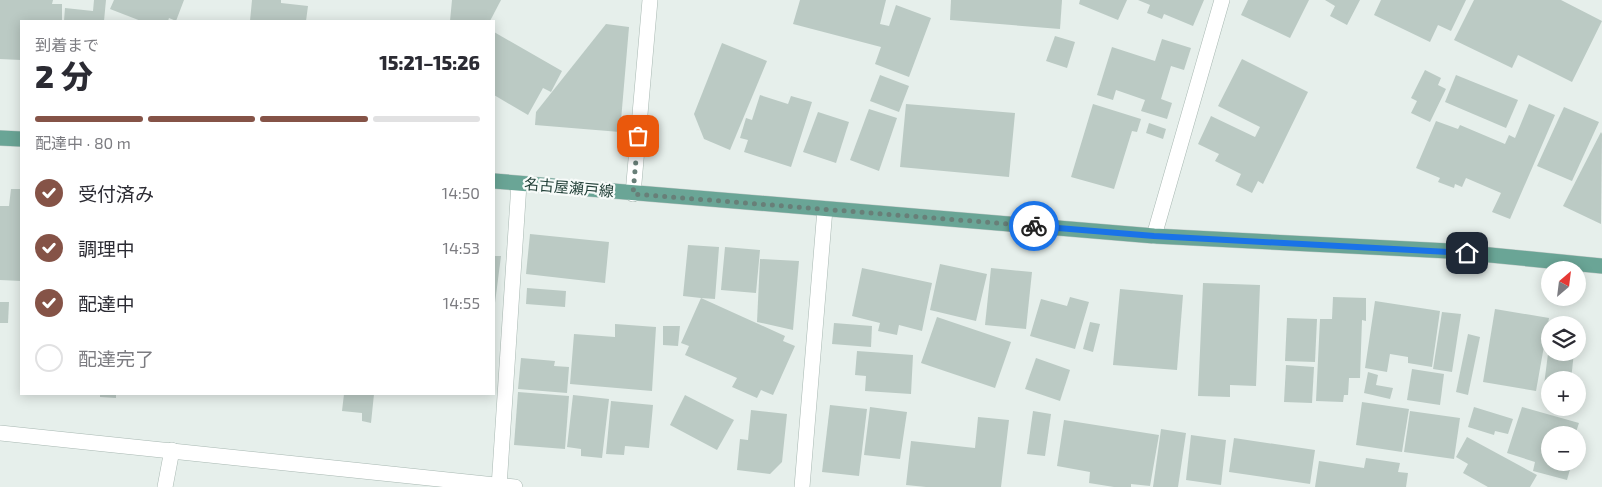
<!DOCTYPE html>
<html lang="ja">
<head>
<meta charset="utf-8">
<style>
	:root { --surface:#fff; --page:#f7f7f7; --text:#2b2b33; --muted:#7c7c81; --line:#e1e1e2; --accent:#855347 }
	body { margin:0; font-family:"Exo 2","Noto Sans JP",sans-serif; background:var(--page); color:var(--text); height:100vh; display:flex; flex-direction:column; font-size:19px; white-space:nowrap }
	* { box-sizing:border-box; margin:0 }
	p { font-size:16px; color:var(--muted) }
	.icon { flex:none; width:28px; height:28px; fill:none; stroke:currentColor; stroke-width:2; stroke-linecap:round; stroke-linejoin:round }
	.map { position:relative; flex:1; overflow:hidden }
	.drawer { position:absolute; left:20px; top:20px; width:475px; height:375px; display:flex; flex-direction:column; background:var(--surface); border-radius:0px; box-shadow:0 2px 12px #0003 }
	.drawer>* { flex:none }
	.needle { width:32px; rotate:28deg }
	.fabs { position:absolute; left:1541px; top:261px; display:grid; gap:10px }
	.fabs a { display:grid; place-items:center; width:45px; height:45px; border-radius:50%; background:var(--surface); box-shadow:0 2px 12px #0003; font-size:25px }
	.pin { position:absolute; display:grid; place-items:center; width:42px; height:42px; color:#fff; margin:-21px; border-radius:10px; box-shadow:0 2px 8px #0006 }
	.courier { position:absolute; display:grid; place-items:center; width:50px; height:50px; margin:-25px; border:4px solid #1a73e8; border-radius:50%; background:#fff; color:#222; box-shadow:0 1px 6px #0007 }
	.head em { font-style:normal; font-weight:800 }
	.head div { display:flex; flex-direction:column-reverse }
	.head { display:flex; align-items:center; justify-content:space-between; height:85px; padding:0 15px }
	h1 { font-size:32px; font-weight:800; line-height:38px }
	.bar { display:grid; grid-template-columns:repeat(4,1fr); gap:8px 5px; align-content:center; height:60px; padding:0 15px }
	.bar i { height:6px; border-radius:4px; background:var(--line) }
	.bar .active { background:var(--accent) }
	.bar p { grid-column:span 4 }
	ol { padding:0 15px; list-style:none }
	li { display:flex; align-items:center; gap:15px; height:55px }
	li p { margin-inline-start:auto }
	li .icon { padding:5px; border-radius:50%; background:var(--accent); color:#fff; stroke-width:4 }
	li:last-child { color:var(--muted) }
	li i { width:28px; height:28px; border:2px solid var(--line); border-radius:50% }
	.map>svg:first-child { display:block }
	.building { fill:#bbcac4 }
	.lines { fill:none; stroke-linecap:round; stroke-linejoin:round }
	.street-casing { stroke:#a8b8b2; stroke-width:16 }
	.primary-casing { stroke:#c2cac8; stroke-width:16 }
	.street { stroke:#fff; stroke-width:15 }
	.primary { stroke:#6aa596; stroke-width:15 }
	.done { stroke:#687f78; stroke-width:5; stroke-dasharray:0 9 }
	.route { stroke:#1a73e8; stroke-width:6 }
	.labels { text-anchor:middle; stroke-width:4.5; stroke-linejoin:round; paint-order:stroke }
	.street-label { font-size:15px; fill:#24423a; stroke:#f7fbf9 }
</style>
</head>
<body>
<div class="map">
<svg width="1602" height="487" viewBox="0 0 1602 487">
	<rect width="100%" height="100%" fill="#e6efeb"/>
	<g class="building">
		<path d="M0 0H53L52 4H62V21H21V60L0 59Z"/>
		<path d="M94 0H106L104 21H64L65 8 93 11Z"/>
		<path d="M114 0H184L176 21 169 18 168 21H141L110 9Z"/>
		<path d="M252 0H281V3L308 6 306 21H250Z"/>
		<path d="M452 0H501L490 21H450Z"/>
		<path d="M800 0H886L880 24 889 26 896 5 931 18 909 77 875 64 881 47 793 24Z"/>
		<path d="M951 0H1062L1060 29 950 20Z"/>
		<path d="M1080 0H1127L1118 20 1079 4Z"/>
		<path d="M1138 0H1204L1193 26 1164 14 1162 19 1147 13 1150 5Z"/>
		<path d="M1248 0H1309L1290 38 1241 15Z"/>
		<path d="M1325 0H1360L1347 25 1330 16 1335 6Z"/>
		<path d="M1381 0H1466L1451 31 1438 25 1430 42 1374 15Z"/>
		<path d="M1474 0H1561L1602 21 1572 82 1518 55 1512 68 1454 40Z"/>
		<path d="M606 24 629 27 620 132 535 125 536 112Z"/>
		<path d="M494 32 562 71 551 92 543 88 528 115 494 95Z"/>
		<path d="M1055 36 1075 42 1067 68 1046 61Z"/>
		<path d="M1162 39 1191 48 1184 70 1171 66 1161 99 1172 103 1167 119 1141 111 1145 100 1116 90 1113 100 1097 95 1112 47 1155 61Z"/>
		<path d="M722 43 767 61 730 150 704 139 694 114Z"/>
		<path d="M1242 59 1308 92 1263 184 1258 181 1252 193 1236 185 1241 174 1215 161 1219 154 1198 144 1211 116 1255 137 1260 127 1218 106Z"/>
		<path d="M1425 70 1441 78 1438 85 1446 89 1430 122 1411 113 1417 101 1411 98Z"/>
		<path d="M880 75 909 86 899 112 870 101Z"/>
		<path d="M1456 75 1518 100 1506 128 1445 102Z"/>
		<path d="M760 95 788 104 791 96 812 102 791 167 744 152 748 140 740 138 746 118 752 120Z"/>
		<path d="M906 104 1015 113 1009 177 900 167Z"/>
		<path d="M1093 104 1141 119 1137 132 1132 131 1114 189 1071 177Z"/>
		<path d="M1529 104 1555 115 1510 219 1492 212 1501 193 1466 178 1462 187 1455 184 1454 188 1438 182 1440 178 1416 168 1436 121 1458 129 1460 125 1505 144 1509 135 1515 138Z"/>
		<path d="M1564 107 1599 122 1572 181 1537 166Z"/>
		<path d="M869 109 897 118 879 171 850 160Z"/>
		<path d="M818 112 849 122 836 163 803 152Z"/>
		<path d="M1149 123 1166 129 1163 139 1146 133Z"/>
		<path d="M1601 132 1602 134 1601 224 1563 206Z"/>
		<path d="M11 189H21V281L0 280V206H9Z"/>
		<path d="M530 234 609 242 605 283 526 274Z"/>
		<path d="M688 245 719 247 715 299 701 298 785 336 783 341 795 346 773 395 761 390 757 398 732 387 737 378 685 355 689 346 681 343 701 298 683 296Z"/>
		<path d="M725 247 760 250 756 293 721 290Z"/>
		<path d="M494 256H501L495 303H494Z"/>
		<path d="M760 259 799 261 793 330 757 322Z"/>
		<path d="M940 264 987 274 976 321 930 310Z"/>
		<path d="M862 268 932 283 922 331 899 325 897 335 878 331 880 323 852 316Z"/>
		<path d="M991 268 1032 272 1026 329 985 325Z"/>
		<path d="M1203 283 1260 285 1256 386 1230 385V397L1198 396Z"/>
		<path d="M527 288 566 291 565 307 526 304Z"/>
		<path d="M1120 289 1183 295 1177 370 1113 365Z"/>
		<path d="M1070 297 1089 302 1075 349 1030 336 1041 299 1067 306Z"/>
		<path d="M1333 297 1366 298V321L1362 320 1360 378H1349L1348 395H1344L1343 402 1316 401 1320 319H1332Z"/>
		<path d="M1375 301 1440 311 1432 367 1408 363V357L1390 354 1387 372 1365 368Z"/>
		<path d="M0 302H9L8 323H0Z"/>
		<path d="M1495 309 1549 318 1536 391 1483 382Z"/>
		<path d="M1442 312 1461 314 1452 372 1433 369Z"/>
		<path d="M937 317 1011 342 995 388 921 363Z"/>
		<path d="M1287 318 1317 319 1315 362 1285 361Z"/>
		<path d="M1090 322 1100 324 1093 352 1083 349Z"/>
		<path d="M834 323 872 326 871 347 832 344Z"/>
		<path d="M615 324 656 327 652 391 570 384 574 334 615 337Z"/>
		<path d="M663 326H680L678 346 663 345Z"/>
		<path d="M1468 334 1480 337 1468 395 1456 392Z"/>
		<path d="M1549 346 1550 352H1574L1571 380H1550V386L1544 385Z"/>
		<path d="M857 351 913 355 911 394 865 391 866 376 855 375Z"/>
		<path d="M521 358 555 361 554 366 569 367 567 393 518 389Z"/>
		<path d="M1036 358 1070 370 1060 401 1025 389Z"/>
		<path d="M1286 365 1314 367 1312 403 1284 402Z"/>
		<path d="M1412 369 1444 374 1440 405 1407 400Z"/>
		<path d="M1368 372 1378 375 1376 385 1393 388 1390 399 1364 393Z"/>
		<path d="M518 392 569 396 565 449 514 445Z"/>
		<path d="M100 394H116V398L100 397Z"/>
		<path d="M344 394H374L371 423 362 421V413L342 411Z"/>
		<path d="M573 395 609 399 602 458 581 456V449L567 447Z"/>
		<path d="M685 395 734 420 717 450 670 425Z"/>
		<path d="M611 401 653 405 649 448 625 446 624 455 606 454Z"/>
		<path d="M1362 402 1409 409 1402 452 1356 445Z"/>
		<path d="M830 405 867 409 859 476 822 472Z"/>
		<path d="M870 407 907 412 900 459 864 455Z"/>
		<path d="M1474 407 1513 419 1508 434 1495 431 1494 435 1468 427Z"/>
		<path d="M1522 407 1579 423 1575 435H1550V462H1572L1567 480 1533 471 1535 462 1507 453Z"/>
		<path d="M751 410 787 414 782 462 770 474 737 470 740 439 748 440Z"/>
		<path d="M1033 411 1051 414 1045 456 1027 454Z"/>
		<path d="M1410 411 1460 418 1454 459 1404 452Z"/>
		<path d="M978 417 1009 420 1001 487H926L906 485 911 441 975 448Z"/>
		<path d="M1064 420 1159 435 1150 486 1131 484V487H1114L1089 483 1090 472 1057 466Z"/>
		<path d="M1161 429 1186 433 1178 487H1153Z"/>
		<path d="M1191 435 1226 440 1221 485 1186 480Z"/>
		<path d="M1467 437 1537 475 1530 487H1488L1463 473 1468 464 1456 457Z"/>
		<path d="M1234 438 1315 450 1310 484 1229 472Z"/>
		<path d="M1366 458 1400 463 1398 472 1408 473 1406 487H1315L1319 461 1364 468Z"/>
	</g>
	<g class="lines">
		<g class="street-casing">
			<g id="street">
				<path d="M633 194 650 0"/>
				<path d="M1154 236 1222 0"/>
				<path d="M0 433 515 487"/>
				<path d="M165 487 172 450"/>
				<path d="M499 487 519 184"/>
				<path d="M802 487 825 209"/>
			</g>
		</g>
		<g class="primary-casing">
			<g id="primary">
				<path d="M0 138 21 139"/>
				<path d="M494 181 1154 236 1449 251 1602 266"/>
			</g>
		</g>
		<use href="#street" class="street"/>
		<use href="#primary" class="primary"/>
	</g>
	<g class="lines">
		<path class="done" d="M638 136 633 194 1034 226"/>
		<path class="route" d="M1034 226 1154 236 1467 253"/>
	</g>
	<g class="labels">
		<g class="street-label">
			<text transform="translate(569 188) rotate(5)" y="5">名古屋瀬戸線</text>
		</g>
	</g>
</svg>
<div class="fabs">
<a><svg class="needle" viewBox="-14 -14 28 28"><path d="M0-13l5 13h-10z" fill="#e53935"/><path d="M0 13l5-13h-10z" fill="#7c7c81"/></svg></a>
<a><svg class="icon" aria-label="layers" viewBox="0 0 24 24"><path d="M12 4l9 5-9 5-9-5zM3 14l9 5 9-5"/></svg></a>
<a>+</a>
<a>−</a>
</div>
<div class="pin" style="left:638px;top:136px;background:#ea580c"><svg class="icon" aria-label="bag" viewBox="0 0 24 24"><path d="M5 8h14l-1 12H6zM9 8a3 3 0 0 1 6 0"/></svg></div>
<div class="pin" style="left:1467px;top:253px;background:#1f2937"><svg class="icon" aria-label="home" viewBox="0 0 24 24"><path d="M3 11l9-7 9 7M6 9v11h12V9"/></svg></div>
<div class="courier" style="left:1034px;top:226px"><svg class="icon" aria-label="bike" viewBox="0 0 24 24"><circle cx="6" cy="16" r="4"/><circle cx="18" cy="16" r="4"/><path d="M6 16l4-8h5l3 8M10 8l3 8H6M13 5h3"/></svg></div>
<section class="drawer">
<div class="head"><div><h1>2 分</h1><p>到着まで</p></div><em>15:21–15:26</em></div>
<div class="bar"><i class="active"></i><i class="active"></i><i class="active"></i><i></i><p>配達中 · 80 m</p></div>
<ol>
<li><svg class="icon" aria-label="check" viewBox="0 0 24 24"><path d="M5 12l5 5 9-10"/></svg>受付済み<p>14:50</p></li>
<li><svg class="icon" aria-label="check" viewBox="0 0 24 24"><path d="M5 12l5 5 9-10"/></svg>調理中<p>14:53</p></li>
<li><svg class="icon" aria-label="check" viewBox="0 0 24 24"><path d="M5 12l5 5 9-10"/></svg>配達中<p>14:55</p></li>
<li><i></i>配達完了</li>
</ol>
</section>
</div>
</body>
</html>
